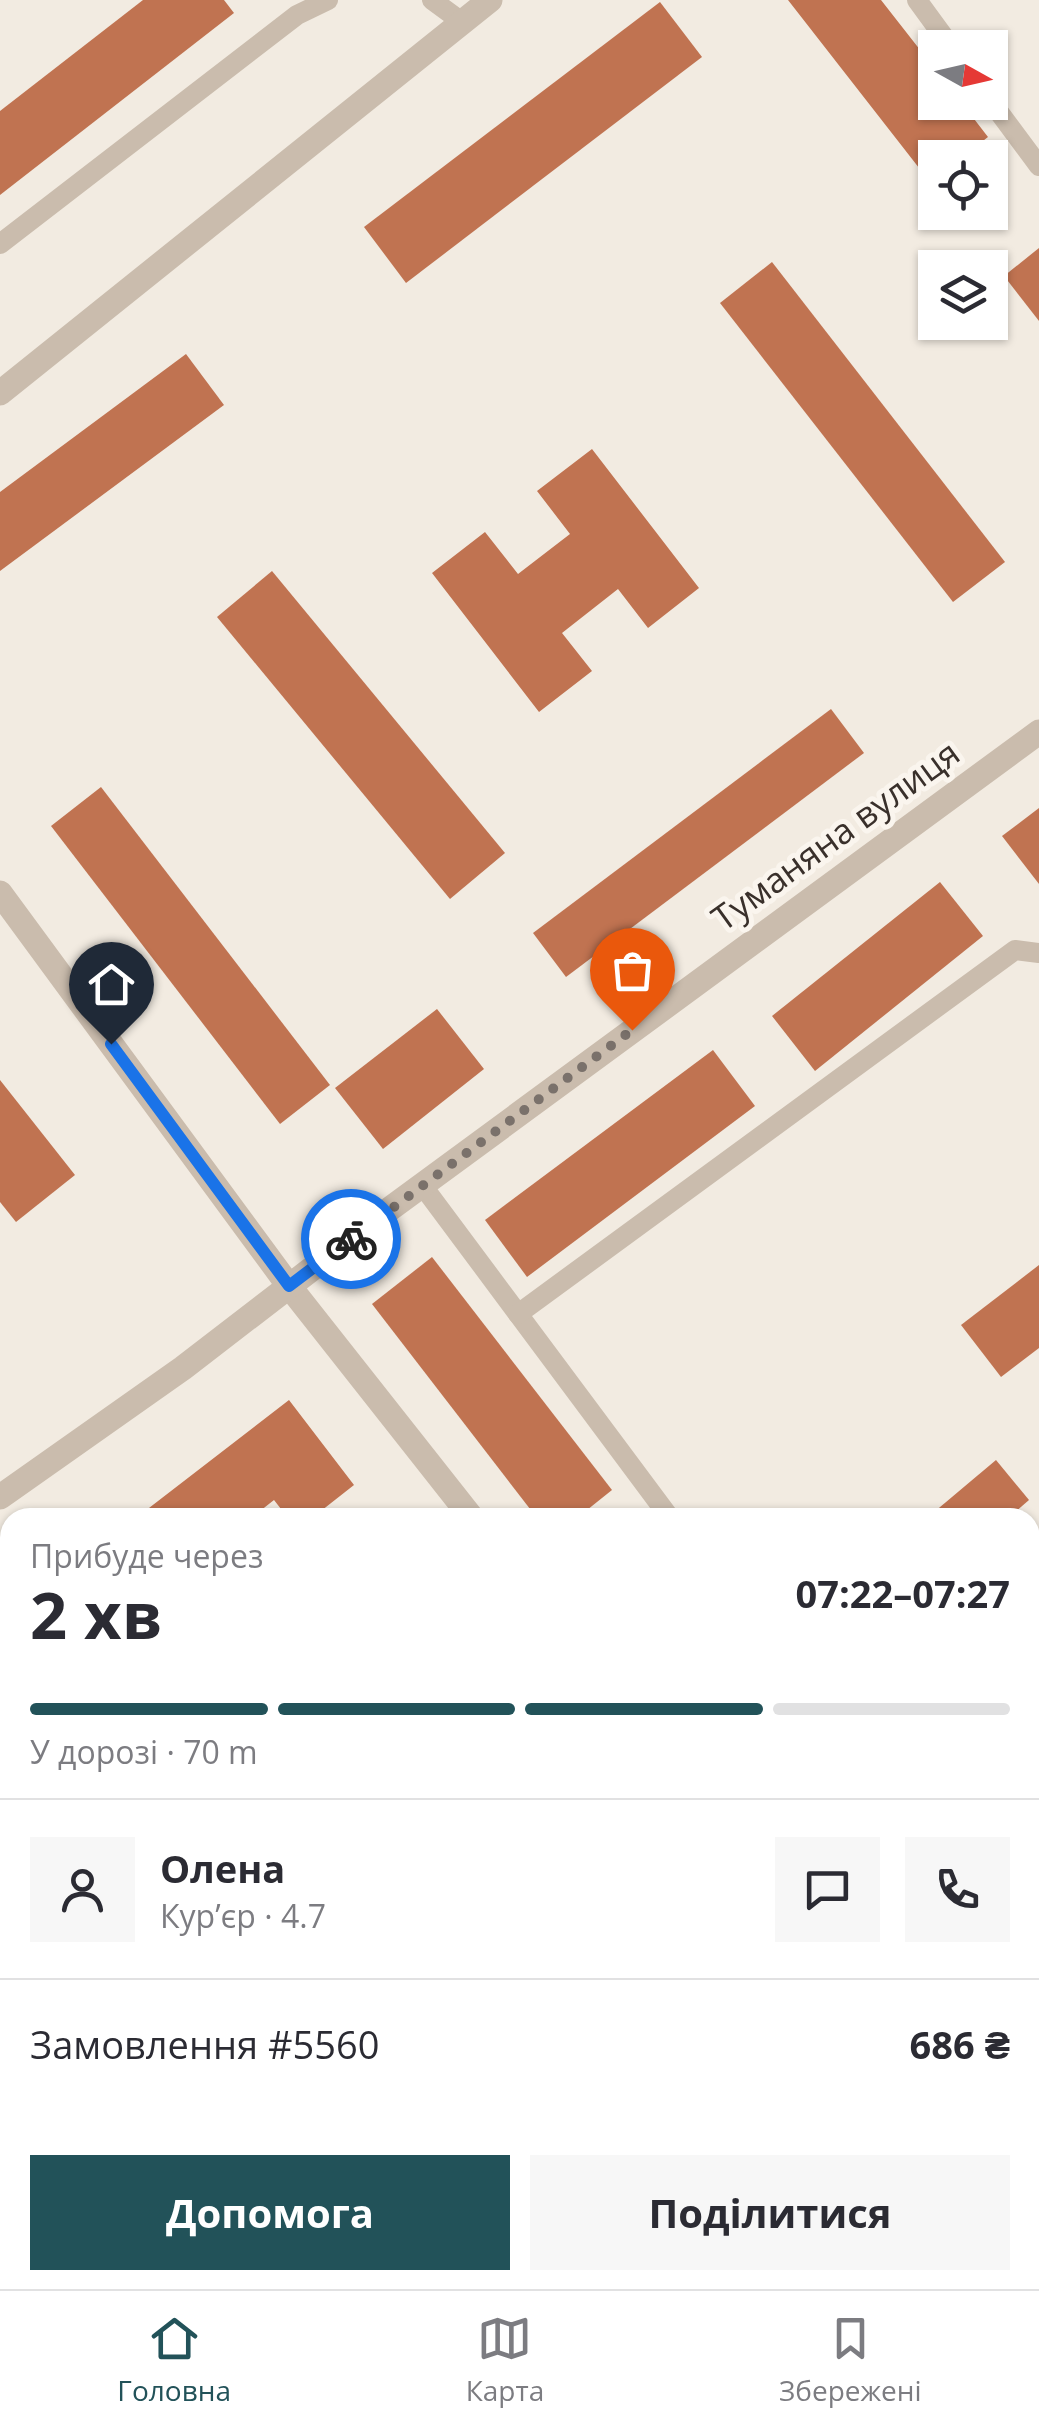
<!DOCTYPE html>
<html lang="uk">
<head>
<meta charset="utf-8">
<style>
	:root { --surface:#fff; --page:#f7f7f7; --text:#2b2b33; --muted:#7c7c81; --line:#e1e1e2; --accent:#225259 }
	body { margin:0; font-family:"Open Sans",sans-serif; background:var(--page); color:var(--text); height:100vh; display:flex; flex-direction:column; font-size:38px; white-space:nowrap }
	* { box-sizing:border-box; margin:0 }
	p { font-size:32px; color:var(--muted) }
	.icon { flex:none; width:55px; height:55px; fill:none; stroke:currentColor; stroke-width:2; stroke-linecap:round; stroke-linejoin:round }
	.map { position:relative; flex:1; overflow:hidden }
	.sheet { position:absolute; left:0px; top:1508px; width:1040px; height:782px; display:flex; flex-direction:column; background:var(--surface); border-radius:30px 30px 0 0; box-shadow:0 2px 8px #0004 }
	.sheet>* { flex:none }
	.needle { width:65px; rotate:98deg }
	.controls { position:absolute; left:918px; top:30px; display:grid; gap:20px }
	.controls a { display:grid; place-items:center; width:90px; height:90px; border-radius:0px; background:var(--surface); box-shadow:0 2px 8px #0004; font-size:50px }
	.pin { position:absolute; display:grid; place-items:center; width:85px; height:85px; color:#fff; margin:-102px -42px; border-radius:50% 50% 50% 0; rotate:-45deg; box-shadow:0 0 10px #0007 }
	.pin .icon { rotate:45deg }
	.courier { position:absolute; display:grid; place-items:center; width:100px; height:100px; margin:-50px; border:8px solid #1a73e8; border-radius:50%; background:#fff; color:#222; box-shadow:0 2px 12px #0007 }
	.overview em { font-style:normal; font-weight:700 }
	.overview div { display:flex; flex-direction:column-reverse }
	.overview { display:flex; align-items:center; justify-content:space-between; height:170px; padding:0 30px }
	h1 { font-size:65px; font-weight:700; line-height:75px }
	.bar { display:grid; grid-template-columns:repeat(4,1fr); gap:15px 10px; align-content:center; height:120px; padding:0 30px }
	.bar i { height:12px; border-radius:8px; background:var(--line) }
	.bar .active { background:var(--accent) }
	.bar p { grid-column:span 4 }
	.line { display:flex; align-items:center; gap:25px; padding:0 30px; border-top:2px solid var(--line) }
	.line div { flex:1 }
	.round { display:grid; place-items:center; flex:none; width:105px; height:105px; border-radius:0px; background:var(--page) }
	.cta { display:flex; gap:20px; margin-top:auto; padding:20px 30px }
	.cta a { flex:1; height:115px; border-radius:0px; background:var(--accent); color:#fff; font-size:40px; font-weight:700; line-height:115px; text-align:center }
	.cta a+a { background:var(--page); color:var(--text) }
	.tabs { display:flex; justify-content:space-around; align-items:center; height:140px; border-top:2px solid var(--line); background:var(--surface); font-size:28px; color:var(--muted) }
	.tabs a { display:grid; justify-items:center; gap:5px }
	.tabs .active { color:var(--accent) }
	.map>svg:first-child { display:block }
	.building { fill:#c07351 }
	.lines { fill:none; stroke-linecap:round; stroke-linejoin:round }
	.service { stroke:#cabcad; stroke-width:20 }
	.minor { stroke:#cabcad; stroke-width:25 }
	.done { stroke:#7a716b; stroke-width:10; stroke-dasharray:0 18 }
	.route { stroke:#1a73e8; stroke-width:12 }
	.labels { text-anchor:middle; stroke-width:10; stroke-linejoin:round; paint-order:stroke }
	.street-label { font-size:35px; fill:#39302b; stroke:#faf5ee }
</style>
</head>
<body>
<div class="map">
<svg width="1039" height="2289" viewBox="0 0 1039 2289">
	<rect width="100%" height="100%" fill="#f2ebe1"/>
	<g class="building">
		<path d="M143 0H224L234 13 0 195V111Z"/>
		<path d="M788 0H881L935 69V102H961L988 137 961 158H935V178L930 182Z"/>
		<path d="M660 2 702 57 406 283 364 227Z"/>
		<path d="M1039 248V321L1004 276Z"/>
		<path d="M772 262 1005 562 953 602 720 303Z"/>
		<path d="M186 354 224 405 0 571V492Z"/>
		<path d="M592 449 699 588 648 628 618 589 562 633 592 671 539 712 432 573 485 532 518 574 570 534 537 491Z"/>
		<path d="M272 571 505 853 450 899 217 617Z"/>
		<path d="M831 709 864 753 566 977 533 933Z"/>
		<path d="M101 787 330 1085 280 1124 51 826Z"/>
		<path d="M1039 808V884L1002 836Z"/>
		<path d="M940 882 983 936 815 1071 772 1016Z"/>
		<path d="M437 1009 484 1069 383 1149 335 1088Z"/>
		<path d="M713 1050 755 1106 527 1277 485 1220Z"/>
		<path d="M0 1080 75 1175 16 1222 0 1202Z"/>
		<path d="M432 1257 612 1490 577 1518H537L372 1304Z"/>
		<path d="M1039 1265V1348L1001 1377 961 1325Z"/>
		<path d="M289 1400 354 1485 312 1518H288L274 1500 251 1518H136Z"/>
		<path d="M996 1460 1029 1500 1008 1518H927Z"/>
		<path d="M10 1611V1697L0 1704V1618Z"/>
		<path d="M1039 1970V2065L1030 2072V1977Z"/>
		<path d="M0 2110 10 2124V2231L0 2218Z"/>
		<path d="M84 2280H145L151 2286 147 2289H73Z"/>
		<path d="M260 2280H288L295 2289H249Z"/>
		<path d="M647 2280H747L735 2289H654Z"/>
	</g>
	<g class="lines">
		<g class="service">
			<path d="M432 0 462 22"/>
			<path d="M917 0 952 48"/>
			<path d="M990 100 1039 166"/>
			<path d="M0 244 297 15 328 0"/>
			<path d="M422 1185 670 1518"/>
			<path d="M518 1314 1015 950 1039 953"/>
			<path d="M0 1751 10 1744"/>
			<path d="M0 1764 10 1778"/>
			<path d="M0 2051 10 2041"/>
			<path d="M337 2280 344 2289"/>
		</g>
		<g class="minor">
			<path d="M0 393 490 0"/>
			<path d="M0 893 289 1286 472 1518"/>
			<path d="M0 1497 183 1368 387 1211 1039 732"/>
			<path d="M1030 1867 1039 1860"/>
			<path d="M1030 2228 1039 2240"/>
			<path d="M474 2289 486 2280"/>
		</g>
	</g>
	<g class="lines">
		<path class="done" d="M351 1239 632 1030"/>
		<path class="route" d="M111 1044 289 1286 351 1239"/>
	</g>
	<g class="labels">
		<g class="street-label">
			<text transform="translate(836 836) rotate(-36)" y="12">Туманяна вулиця</text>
		</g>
	</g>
</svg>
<div class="controls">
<a><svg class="needle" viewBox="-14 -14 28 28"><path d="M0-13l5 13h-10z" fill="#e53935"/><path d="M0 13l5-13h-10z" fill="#7c7c81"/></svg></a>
<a><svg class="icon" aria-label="locate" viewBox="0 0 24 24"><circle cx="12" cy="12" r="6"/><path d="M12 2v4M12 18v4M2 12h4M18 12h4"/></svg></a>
<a><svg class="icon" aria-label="layers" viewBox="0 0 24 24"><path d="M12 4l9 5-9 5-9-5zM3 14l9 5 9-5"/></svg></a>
</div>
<div class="pin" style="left:632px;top:1030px;background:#ea580c"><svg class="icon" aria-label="bag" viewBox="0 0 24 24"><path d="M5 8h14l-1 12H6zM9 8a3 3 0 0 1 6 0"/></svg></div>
<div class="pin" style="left:111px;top:1044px;background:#1f2937"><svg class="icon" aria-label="home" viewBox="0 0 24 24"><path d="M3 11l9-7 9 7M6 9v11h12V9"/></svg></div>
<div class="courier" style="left:351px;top:1239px"><svg class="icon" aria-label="bike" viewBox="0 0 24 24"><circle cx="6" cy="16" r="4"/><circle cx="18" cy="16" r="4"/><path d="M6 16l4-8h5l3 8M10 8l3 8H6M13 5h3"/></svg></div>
<section class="sheet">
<div class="overview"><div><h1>2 хв</h1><p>Прибуде через</p></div><em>07:22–07:27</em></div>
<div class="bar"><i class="active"></i><i class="active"></i><i class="active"></i><i></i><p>У дорозі · 70 m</p></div>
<div class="line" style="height:180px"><a class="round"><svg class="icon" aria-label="person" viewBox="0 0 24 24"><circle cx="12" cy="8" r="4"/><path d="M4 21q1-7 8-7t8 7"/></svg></a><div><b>Олена</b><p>Кур’єр · 4.7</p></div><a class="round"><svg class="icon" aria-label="chat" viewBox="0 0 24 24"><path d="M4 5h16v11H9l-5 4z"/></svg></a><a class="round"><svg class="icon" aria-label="phone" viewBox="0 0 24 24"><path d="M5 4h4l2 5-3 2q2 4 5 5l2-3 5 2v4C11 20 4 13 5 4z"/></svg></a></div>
<div class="line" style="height:130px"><div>Замовлення #5560</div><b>686 ₴</b></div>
<div class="cta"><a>Допомога</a><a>Поділитися</a></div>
</section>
</div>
<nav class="tabs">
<a class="active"><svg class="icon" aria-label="home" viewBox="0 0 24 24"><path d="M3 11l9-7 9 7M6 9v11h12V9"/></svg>Головна</a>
<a><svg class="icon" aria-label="map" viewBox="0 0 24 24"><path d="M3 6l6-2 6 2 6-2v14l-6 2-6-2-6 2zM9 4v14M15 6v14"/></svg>Карта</a>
<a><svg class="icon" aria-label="saved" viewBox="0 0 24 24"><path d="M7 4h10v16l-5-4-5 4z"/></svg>Збережені</a>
</nav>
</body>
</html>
